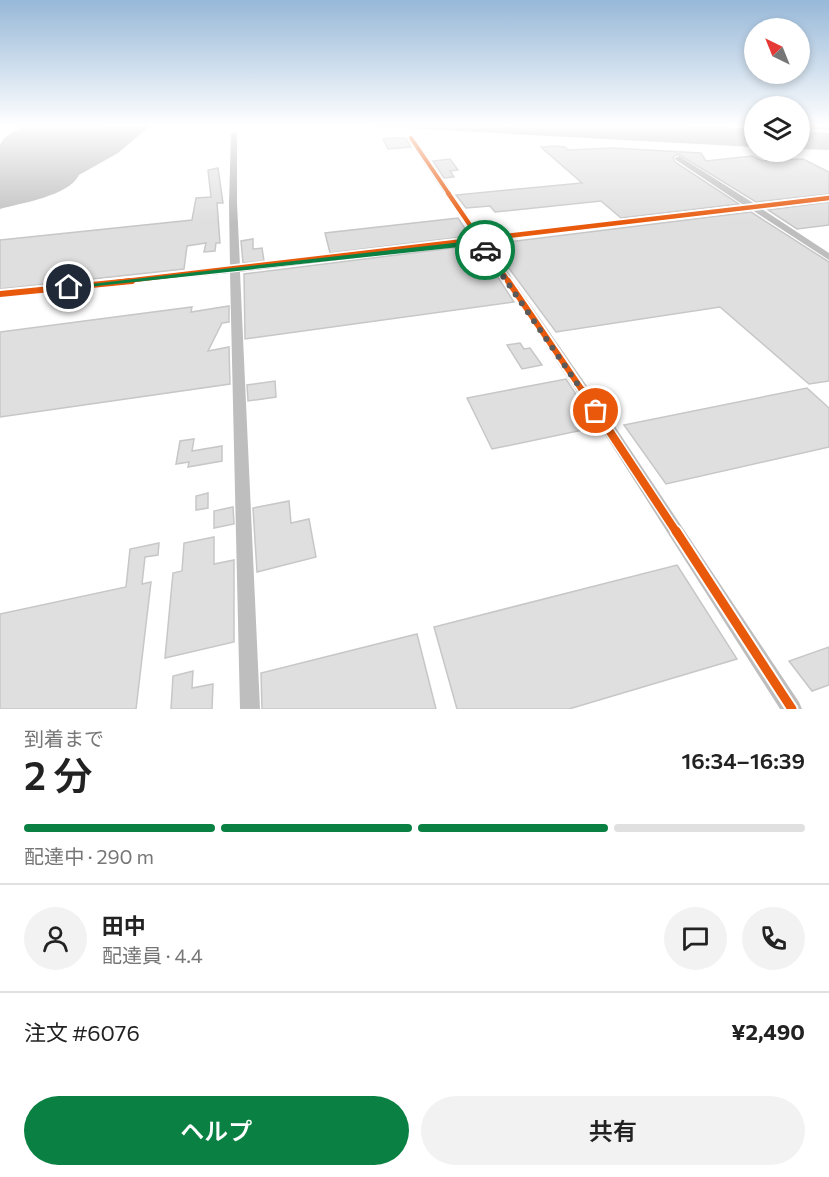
<!DOCTYPE html>
<html lang="ja">
<head>
<meta charset="utf-8">
<style>
	:root { --surface:#fff; --page:#f2f2f2; --text:#222; --muted:#767676; --line:#e0e0e0; --accent:#0b8043 }
	body { margin:0; font-family:Commissioner,"Noto Sans JP",sans-serif; background:var(--page); color:var(--text); height:100vh; display:flex; flex-direction:column; font-size:22px; white-space:nowrap }
	* { box-sizing:border-box; margin:0 }
	p { font-size:20px; color:var(--muted) }
	.icon { flex:none; width:33px; height:33px; fill:none; stroke:currentColor; stroke-width:2; stroke-linecap:round; stroke-linejoin:round }
	.map { position:relative; height:709px; overflow:hidden }
	.drawer { display:flex; flex-direction:column; background:var(--surface); flex:1 }
	.drawer>* { flex:none }
	.needle { width:39px; rotate:317deg }
	.fabs { position:absolute; left:744px; top:18px; display:grid; gap:12px }
	.fabs a { display:grid; place-items:center; width:66px; height:66px; border-radius:50%; background:var(--surface); box-shadow:0 3px 9px #0003; font-size:30px }
	.pin { position:absolute; display:grid; place-items:center; width:51px; height:51px; color:#fff; margin:-26px; border:3px solid #fff; border-radius:50%; box-shadow:0 2px 6px #0007 }
	.courier { position:absolute; display:grid; place-items:center; width:60px; height:60px; margin:-30px; border:4px solid #0b8043; border-radius:50%; background:#fff; color:#222; box-shadow:0 2px 8px #0007 }
	.headline em { font-style:normal; font-weight:600 }
	.headline div { display:flex; flex-direction:column-reverse }
	.headline { display:flex; align-items:center; justify-content:space-between; height:102px; padding:0 24px }
	h1 { font-size:39px; font-weight:600; line-height:45px }
	.bar { display:grid; grid-template-columns:repeat(4,1fr); gap:9px 6px; align-content:center; height:72px; padding:0 24px }
	.bar i { height:8px; border-radius:4px; background:var(--line) }
	.bar .current { background:var(--accent) }
	.bar p { grid-column:span 4 }
	.line { display:flex; align-items:center; gap:15px; padding:0 24px; border-top:2px solid var(--line) }
	.line div { flex:1 }
	.round { display:grid; place-items:center; flex:none; width:63px; height:63px; border-radius:32px; background:var(--page) }
	.button { display:flex; gap:12px; margin-top:auto; padding:12px 24px }
	.button a { flex:1; height:69px; border-radius:36px; background:var(--accent); color:#fff; font-size:24px; font-weight:600; line-height:69px; text-align:center }
	.button a+a { background:var(--page); color:var(--text) }
	.map>svg:first-child { display:block }
	.water { fill:#bfbfbf }
	.building { fill:#dfdfdf; stroke:#c7c7c7; stroke-width:1.5 }
	.lines { fill:none; stroke-linecap:round; stroke-linejoin:round }
	.minor { fill:#bebebe; fill-rule:evenodd }
	.cycleway-far4-casing { stroke:#fff; stroke-width:6 }
	.cycleway-far3-casing { stroke:#fff; stroke-width:8 }
	.cycleway-far2-casing { stroke:#fff; stroke-width:10 }
	.cycleway-far1-casing { stroke:#fff; stroke-width:11 }
	.cycleway-casing { stroke:#fff; stroke-width:13 }
	.cycleway-far4 { stroke:#e8590c; stroke-width:4 }
	.cycleway-far3 { stroke:#e8590c; stroke-width:4.5 }
	.cycleway-far2 { stroke:#e8590c; stroke-width:6 }
	.cycleway-far1 { stroke:#e8590c; stroke-width:8 }
	.cycleway { stroke:#e8590c; stroke-width:9 }
	.route { fill:#0b8043 }
	.done { stroke:#595959; stroke-width:6; stroke-dasharray:0 10.8 }
</style>
</head>
<body>
<div class="map">
<svg width="829" height="709" viewBox="0 0 829 709">
	<rect width="100%" height="100%" fill="#fff"/>
	<g class="water">
		<path d="M26 124 150 126 118 153 79 175C69 196 21 203 0 209V145L4 138Z"/>
		<path d="M327 124H672L754 129V147Z"/>
		<path d="M800 131 829 133V150L800 149Z"/>
	</g>
	<g class="building">
		<path d="M393 138H406L411 147 388 149 383 139Z"/>
		<path d="M554 146 565 147 568 150 612 148 701 153 706 161 752 156 762 161 803 159 829 172V194L756 202 678 154 673 157 675 162 739 204 621 218 601 201 495 212 490 206 466 208 456 195 582 183 541 147Z"/>
		<path d="M450 159 458 170 450 171 454 177 444 178 433 161Z"/>
		<path d="M218 168 223 203H217L220 243H216L215 251 204 252 206 243 187 246 184 269 0 289V240L192 220 196 198 211 197 208 170Z"/>
		<path d="M829 202V225L797 229 768 210Z"/>
		<path d="M751 212 829 262V381L809 384 720 307 556 332 491 244Z"/>
		<path d="M458 218 470 236 330 253 325 233Z"/>
		<path d="M253 239V249L262 248 264 261 243 263 241 241Z"/>
		<path d="M477 245 514 302 245 339 244 274Z"/>
		<path d="M229 306V322L222 323 208 351 229 347 230 384 0 417V332L192 307 191 312Z"/>
		<path d="M520 343 524 349 530 348 542 365 522 369 507 345Z"/>
		<path d="M566 379 597 427 492 449 467 398Z"/>
		<path d="M275 381 276 397 248 401 247 385Z"/>
		<path d="M807 388 829 408V447L666 484 624 425Z"/>
		<path d="M194 439 192 451 222 446V461L188 467 189 462 176 464 180 441Z"/>
		<path d="M208 493V508L196 510V496Z"/>
		<path d="M289 501 291 523 309 519 316 557 257 572 253 508Z"/>
		<path d="M233 507 234 524 214 528V511Z"/>
		<path d="M214 537V564L234 560V642L165 658 173 573 182 571 184 543Z"/>
		<path d="M159 543 158 555 145 557 142 584 151 582 136 709H0V614L126 587 130 549Z"/>
		<path d="M677 565 737 659 569 709H457L434 627Z"/>
		<path d="M417 634 436 709H262L261 673Z"/>
		<path d="M829 647V685L812 691 789 661Z"/>
		<path d="M193 671 192 688 213 684 212 709H171L173 676Z"/>
	</g>
	<g class="lines">
		<g class="minor">
			<path d="M746 124H754V126Z"/>
			<path d="M800 125 829 126V130L800 129Z"/>
			<path d="M234 132 237 134V203L240 266 474 238 408 138 411 136 413 137 483 237 745 206 676 160 675 158 679 156 755 204 829 196V200L762 209 829 253V260L752 210 487 242 614 425 799 702 802 709H780L604 433 478 243 240 272 260 709H240L230 273 0 297V291L230 267 229 203 231 134Z"/>
		</g>
		<g class="cycleway-far4-casing">
			<path id="cycleway-far4" d="M411 138 449 194"/>
		</g>
		<g class="cycleway-far3-casing">
			<g id="cycleway-far3">
				<path d="M448 193 509 282"/>
				<path d="M117 282 829 198"/>
			</g>
		</g>
		<g class="cycleway-far2-casing">
			<g id="cycleway-far2">
				<path d="M508 281 584 393"/>
				<path d="M0 294 132 281"/>
			</g>
		</g>
		<g class="cycleway-far1-casing">
			<path id="cycleway-far1" d="M583 391 677 533"/>
		</g>
		<g class="cycleway-casing">
			<path id="cycleway" d="M676 531 792 709"/>
		</g>
		<use href="#cycleway-far4" class="cycleway-far4"/>
		<use href="#cycleway-far3" class="cycleway-far3"/>
		<use href="#cycleway-far2" class="cycleway-far2"/>
		<use href="#cycleway-far1" class="cycleway-far1"/>
		<use href="#cycleway" class="cycleway"/>
	</g>
	<linearGradient id="sky" x2="0" y2="1"><stop stop-color="#97b8d8"/><stop offset="0.56" stop-color="#fff"/><stop offset="1" stop-color="#fff" stop-opacity="0"/></linearGradient>
	<rect width="829" height="223" fill="url(#sky)"/>
	<path class="route" d="M480 240 488 251H483L478 245 69 289 64 287Z"/>
	<g class="lines">
		<path class="done" d="M485 250 596 411"/>
	</g>
</svg>
<div class="fabs">
<a><svg class="needle" viewBox="-14 -14 28 28"><path d="M0-13l5 13h-10z" fill="#e53935"/><path d="M0 13l5-13h-10z" fill="#767676"/></svg></a>
<a><svg class="icon" aria-label="layers" viewBox="0 0 24 24"><path d="M12 4l9 5-9 5-9-5zM3 14l9 5 9-5"/></svg></a>
</div>
<div class="pin" style="left:596px;top:411px;background:#ea580c"><svg class="icon" aria-label="bag" viewBox="0 0 24 24"><path d="M5 8h14l-1 12H6zM9 8a3 3 0 0 1 6 0"/></svg></div>
<div class="pin" style="left:69px;top:287px;background:#1f2937"><svg class="icon" aria-label="home" viewBox="0 0 24 24"><path d="M3 11l9-7 9 7M6 9v11h12V9"/></svg></div>
<div class="courier" style="left:485px;top:250px"><svg class="icon" aria-label="car" viewBox="0 0 24 24"><path d="M5 17H2v-5l4-1 3-4h7l3 4 3 1v5h-3M9 17h6M6 11h13"/><circle cx="7" cy="17" r="2"/><circle cx="17" cy="17" r="2"/></svg></div>
</div>
<section class="drawer">
<div class="headline"><div><h1>2 分</h1><p>到着まで</p></div><em>16:34–16:39</em></div>
<div class="bar"><i class="current"></i><i class="current"></i><i class="current"></i><i></i><p>配達中 · 290 m</p></div>
<div class="line" style="height:108px"><a class="round"><svg class="icon" aria-label="person" viewBox="0 0 24 24"><circle cx="12" cy="8" r="4"/><path d="M4 21q1-7 8-7t8 7"/></svg></a><div><b>田中</b><p>配達員 · 4.4</p></div><a class="round"><svg class="icon" aria-label="chat" viewBox="0 0 24 24"><path d="M4 5h16v11H9l-5 4z"/></svg></a><a class="round"><svg class="icon" aria-label="phone" viewBox="0 0 24 24"><path d="M5 4h4l2 5-3 2q2 4 5 5l2-3 5 2v4C11 20 4 13 5 4z"/></svg></a></div>
<div class="line" style="height:78px"><div>注文 #6076</div><b>¥2,490</b></div>
<div class="button"><a>ヘルプ</a><a>共有</a></div>
</section>
</body>
</html>
